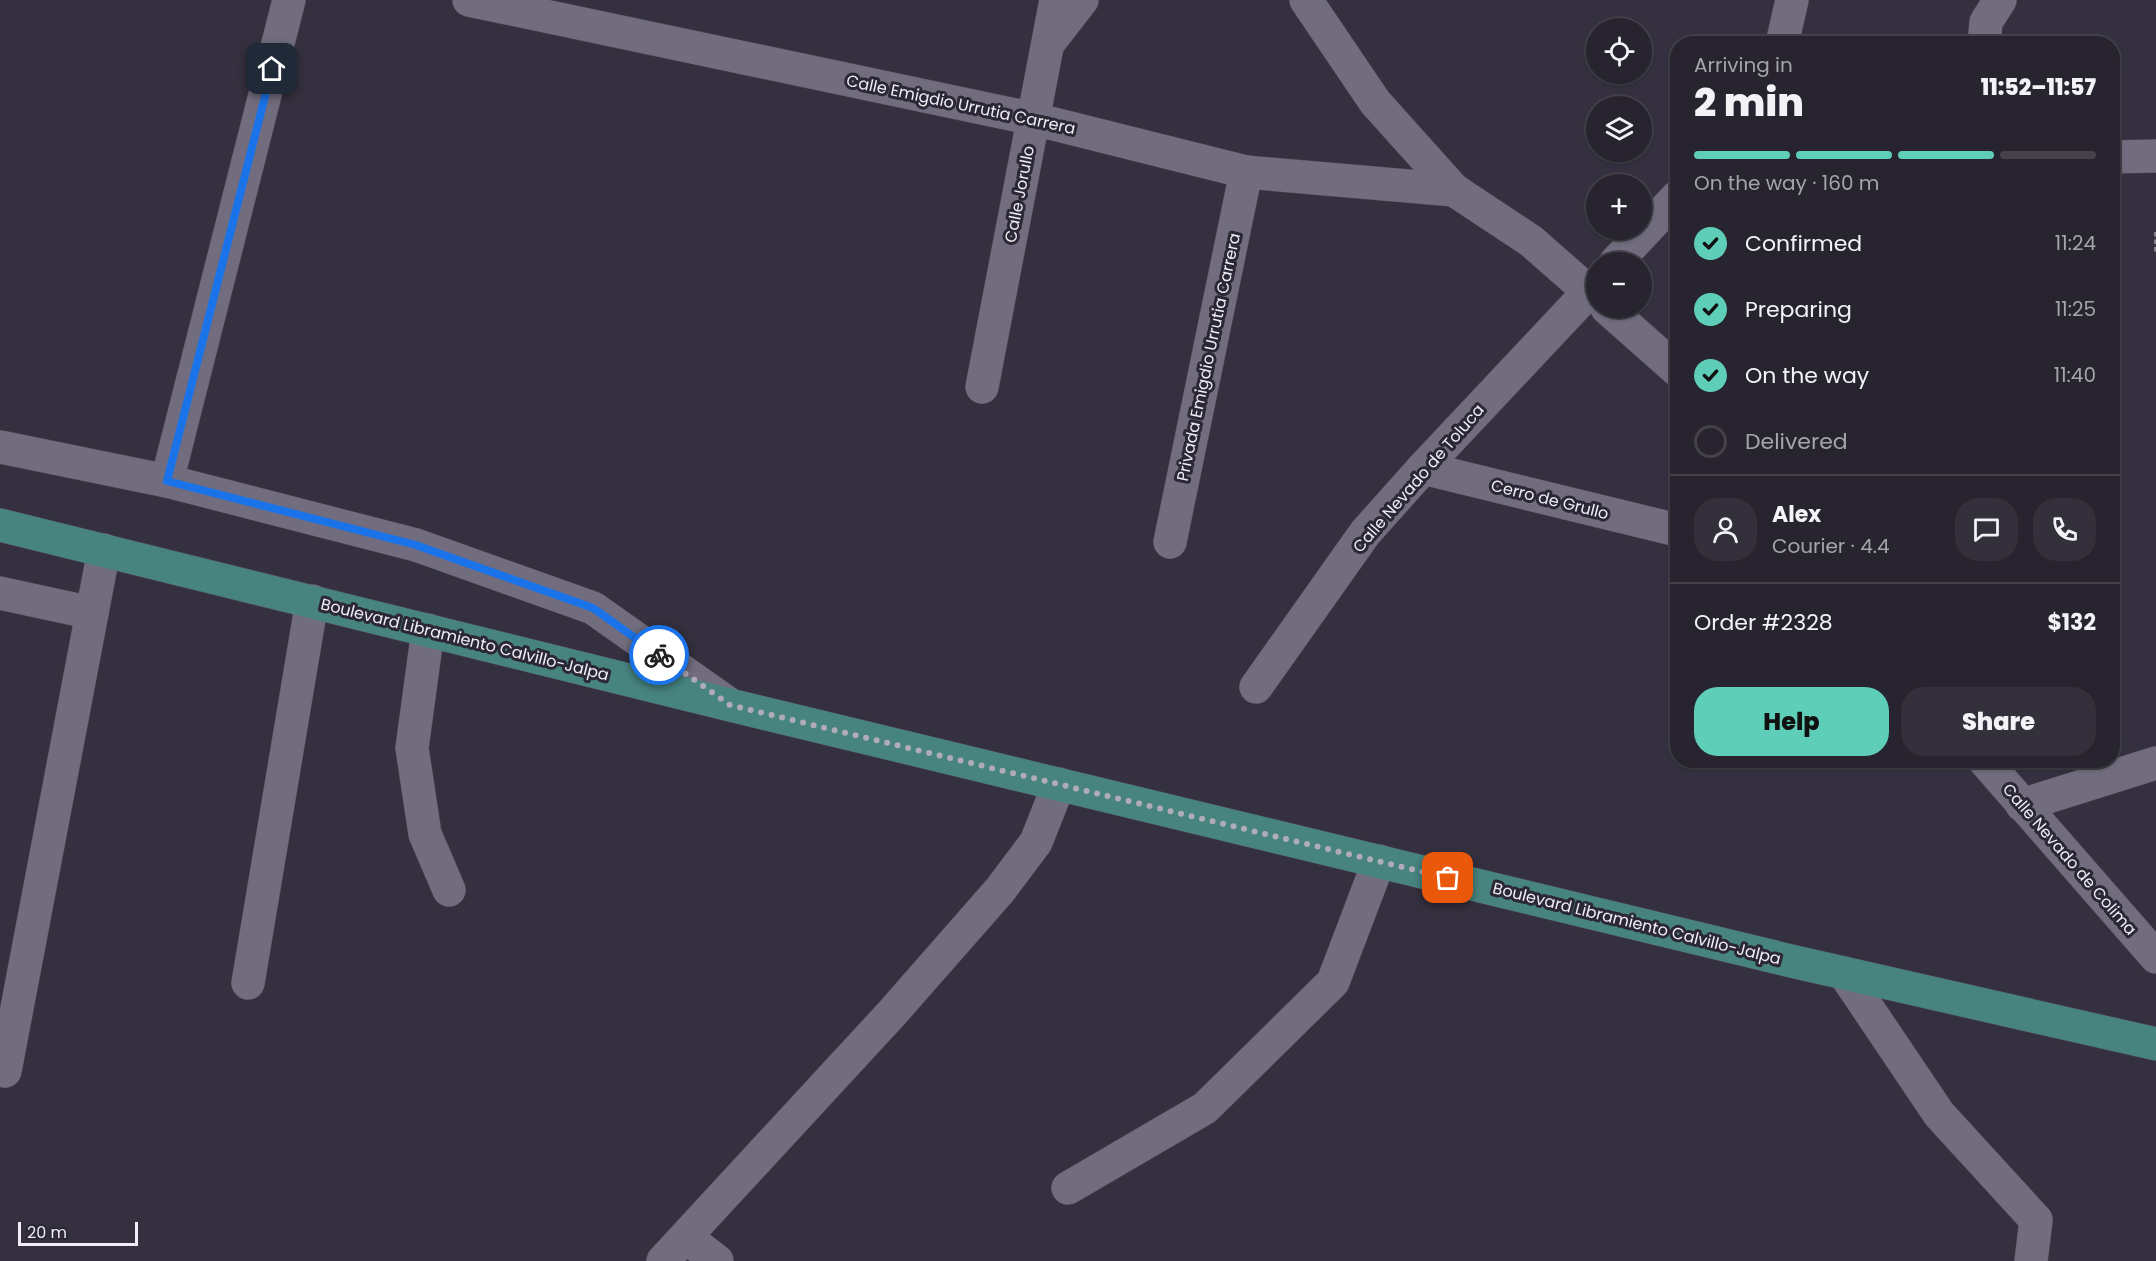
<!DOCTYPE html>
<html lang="en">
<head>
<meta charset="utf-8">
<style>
	:root { --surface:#28242f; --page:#34303b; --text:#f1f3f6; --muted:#a5a4aa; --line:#44414b; --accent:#5eceb8 }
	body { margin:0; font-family:Poppins,sans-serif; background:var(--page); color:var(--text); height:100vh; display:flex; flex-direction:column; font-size:22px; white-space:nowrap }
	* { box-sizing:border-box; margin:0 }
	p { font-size:20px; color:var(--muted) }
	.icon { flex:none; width:33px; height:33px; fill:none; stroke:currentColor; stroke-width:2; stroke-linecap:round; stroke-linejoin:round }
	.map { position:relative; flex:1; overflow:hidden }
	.panel { position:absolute; left:1670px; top:36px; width:450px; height:732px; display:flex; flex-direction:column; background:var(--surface); border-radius:24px; box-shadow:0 2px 4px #0004,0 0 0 2px var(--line) }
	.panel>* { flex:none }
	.tools { position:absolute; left:1586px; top:18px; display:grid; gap:12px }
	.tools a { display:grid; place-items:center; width:66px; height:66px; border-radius:50%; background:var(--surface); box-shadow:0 2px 4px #0004,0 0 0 2px var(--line); font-size:30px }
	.scale { position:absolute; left:18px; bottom:15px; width:120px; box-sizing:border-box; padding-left:6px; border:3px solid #f0edf7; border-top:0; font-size:16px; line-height:21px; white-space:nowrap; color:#f0edf7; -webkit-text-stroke:4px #2b2735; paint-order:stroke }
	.pin { position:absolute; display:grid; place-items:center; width:51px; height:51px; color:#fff; margin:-26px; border-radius:12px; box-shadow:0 3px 9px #0006 }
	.courier { position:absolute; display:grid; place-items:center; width:60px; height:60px; margin:-30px; border:4px solid #1a73e8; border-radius:50%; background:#fff; color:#222; box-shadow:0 2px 8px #0007 }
	.overview em { font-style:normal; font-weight:800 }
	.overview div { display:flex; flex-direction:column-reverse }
	.overview { display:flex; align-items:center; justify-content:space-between; height:102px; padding:0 24px }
	h1 { font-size:39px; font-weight:800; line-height:45px }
	.bar { display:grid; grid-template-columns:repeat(4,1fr); gap:9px 6px; align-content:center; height:72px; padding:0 24px }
	.bar i { height:8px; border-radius:4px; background:var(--line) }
	.bar .selected { background:var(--accent) }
	.bar p { grid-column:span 4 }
	.line { display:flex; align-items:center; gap:15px; padding:0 24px; border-top:2px solid var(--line) }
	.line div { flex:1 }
	.round { display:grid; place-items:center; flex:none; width:63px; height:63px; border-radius:24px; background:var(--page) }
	ol { padding:0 24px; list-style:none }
	li { display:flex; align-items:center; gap:18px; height:66px }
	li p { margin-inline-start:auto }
	li .icon { padding:6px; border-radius:50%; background:var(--accent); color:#111; stroke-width:4 }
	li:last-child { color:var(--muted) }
	li i { width:33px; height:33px; border:3px solid var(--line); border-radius:50% }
	.cta { display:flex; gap:12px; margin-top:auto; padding:12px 24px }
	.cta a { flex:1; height:69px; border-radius:24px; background:var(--accent); color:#111; font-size:24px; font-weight:800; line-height:69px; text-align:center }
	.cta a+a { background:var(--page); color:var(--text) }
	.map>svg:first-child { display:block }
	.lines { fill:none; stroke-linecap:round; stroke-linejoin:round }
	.minor-casing { stroke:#504b58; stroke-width:34 }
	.major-casing { stroke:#504b58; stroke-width:34 }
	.path { stroke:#837f8c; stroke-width:4; stroke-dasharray:4.5 3; stroke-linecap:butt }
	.minor { stroke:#726d7e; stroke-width:33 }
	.major { stroke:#478480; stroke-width:33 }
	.done { stroke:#afabb7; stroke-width:6; stroke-dasharray:0 10.8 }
	.route { stroke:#1a73e8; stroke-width:8 }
	.labels { text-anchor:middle; stroke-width:6; stroke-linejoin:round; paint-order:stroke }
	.street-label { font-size:16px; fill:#f0edf7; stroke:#2b2735 }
</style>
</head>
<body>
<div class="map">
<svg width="2156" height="1261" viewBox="0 0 2156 1261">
	<rect width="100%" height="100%" fill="#35303f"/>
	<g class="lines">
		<g class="minor-casing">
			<g id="minor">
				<path d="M469 0 1034 119 1246 172 1454 190"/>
				<path d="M1306 0 1375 102 1454 190 1531 241 1596 298"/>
				<path d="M1051 40 1082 0"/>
				<path d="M1782 44 1792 0"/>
				<path d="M1984 44 1986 22 2000 0"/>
				<path d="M2112 157 2156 156"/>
				<path d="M1616 262 1677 197"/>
				<path d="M1607 308 1677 370"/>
				<path d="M982 387 1056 0"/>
				<path d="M0 447 167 481 416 545 593 608 729 704"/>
				<path d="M1423 468 1677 530"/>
				<path d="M167 481 289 0"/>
				<path d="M1170 542 1246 172"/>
				<path d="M0 593 92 613"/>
				<path d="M428 630 412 748 425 834 449 890"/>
				<path d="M1256 687 1365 533 1423 468 1596 284"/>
				<path d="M1984 760 2156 957"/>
				<path d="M2022 805 2156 763"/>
				<path d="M1844 973 1939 1114 2036 1220 2031 1261"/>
				<path d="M248 983 312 601"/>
				<path d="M5 1071 104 550"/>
				<path d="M1068 1188 1205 1108 1333 982 1379 861"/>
				<path d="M686 1237 717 1261"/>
				<path d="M663 1261 893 1012 1000 890 1036 842 1059 784"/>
			</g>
		</g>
		<g class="major-casing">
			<path id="major" d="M0 525 730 705 1791 961 2156 1044"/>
		</g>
		<path class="path" d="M2156 232V254"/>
		<use href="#minor" class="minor"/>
		<use href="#major" class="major"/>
	</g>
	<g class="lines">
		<path class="done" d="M659 655 730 705 1448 878"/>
		<path class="route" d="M272 69 167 481 416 545 438 553 593 608 659 655"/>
	</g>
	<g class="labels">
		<g class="street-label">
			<text transform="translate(961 104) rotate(12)" y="6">Calle Emigdio Urrutia Carrera</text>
			<text transform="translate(1019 194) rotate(-79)" y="6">Calle Jorullo</text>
			<text transform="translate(1208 357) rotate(-78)" y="6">Privada Emigdio Urrutia Carrera</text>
			<text transform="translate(1418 478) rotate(-49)" y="6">Calle Nevado de Toluca</text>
			<text transform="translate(1550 499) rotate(14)" y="6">Cerro de Grullo</text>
			<text transform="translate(465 639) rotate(14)" y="6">Boulevard Libramiento Calvillo-Jalpa</text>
			<text transform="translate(2070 859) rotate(49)" y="6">Calle Nevado de Colima</text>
			<text transform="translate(1637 923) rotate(14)" y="6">Boulevard Libramiento Calvillo-Jalpa</text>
		</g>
	</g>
</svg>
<div class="tools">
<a><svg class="icon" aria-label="locate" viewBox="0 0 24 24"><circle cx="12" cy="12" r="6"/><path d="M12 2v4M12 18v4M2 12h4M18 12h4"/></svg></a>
<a><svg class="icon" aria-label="layers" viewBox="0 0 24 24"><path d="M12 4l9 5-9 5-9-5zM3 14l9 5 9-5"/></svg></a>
<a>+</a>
<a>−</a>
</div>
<div class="scale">20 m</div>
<div class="pin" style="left:1448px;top:878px;background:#ea580c"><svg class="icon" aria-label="bag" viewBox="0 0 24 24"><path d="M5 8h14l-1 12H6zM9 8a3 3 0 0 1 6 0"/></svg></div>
<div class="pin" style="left:272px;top:69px;background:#1f2937"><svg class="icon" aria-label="home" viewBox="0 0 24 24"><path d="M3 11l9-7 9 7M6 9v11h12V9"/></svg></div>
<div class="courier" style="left:659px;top:655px"><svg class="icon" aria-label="bike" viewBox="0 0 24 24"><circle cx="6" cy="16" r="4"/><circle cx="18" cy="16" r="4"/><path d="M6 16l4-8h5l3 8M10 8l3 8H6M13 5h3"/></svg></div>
<section class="panel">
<div class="overview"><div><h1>2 min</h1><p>Arriving in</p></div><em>11:52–11:57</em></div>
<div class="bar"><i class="selected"></i><i class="selected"></i><i class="selected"></i><i></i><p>On the way · 160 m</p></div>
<ol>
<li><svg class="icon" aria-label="check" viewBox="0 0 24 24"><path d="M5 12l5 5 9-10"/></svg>Confirmed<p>11:24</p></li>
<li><svg class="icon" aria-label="check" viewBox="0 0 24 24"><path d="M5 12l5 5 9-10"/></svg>Preparing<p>11:25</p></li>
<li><svg class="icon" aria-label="check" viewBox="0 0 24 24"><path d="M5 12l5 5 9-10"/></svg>On the way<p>11:40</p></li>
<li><i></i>Delivered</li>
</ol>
<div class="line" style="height:108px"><a class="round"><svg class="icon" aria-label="person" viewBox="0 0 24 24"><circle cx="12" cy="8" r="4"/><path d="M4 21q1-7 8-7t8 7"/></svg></a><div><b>Alex</b><p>Courier · 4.4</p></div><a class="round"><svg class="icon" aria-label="chat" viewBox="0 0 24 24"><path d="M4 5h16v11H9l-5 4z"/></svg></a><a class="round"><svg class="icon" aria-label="phone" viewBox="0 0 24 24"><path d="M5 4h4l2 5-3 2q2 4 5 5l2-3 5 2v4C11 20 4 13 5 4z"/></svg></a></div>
<div class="line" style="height:78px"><div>Order #2328</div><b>$132</b></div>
<div class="cta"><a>Help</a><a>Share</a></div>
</section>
</div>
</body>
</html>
